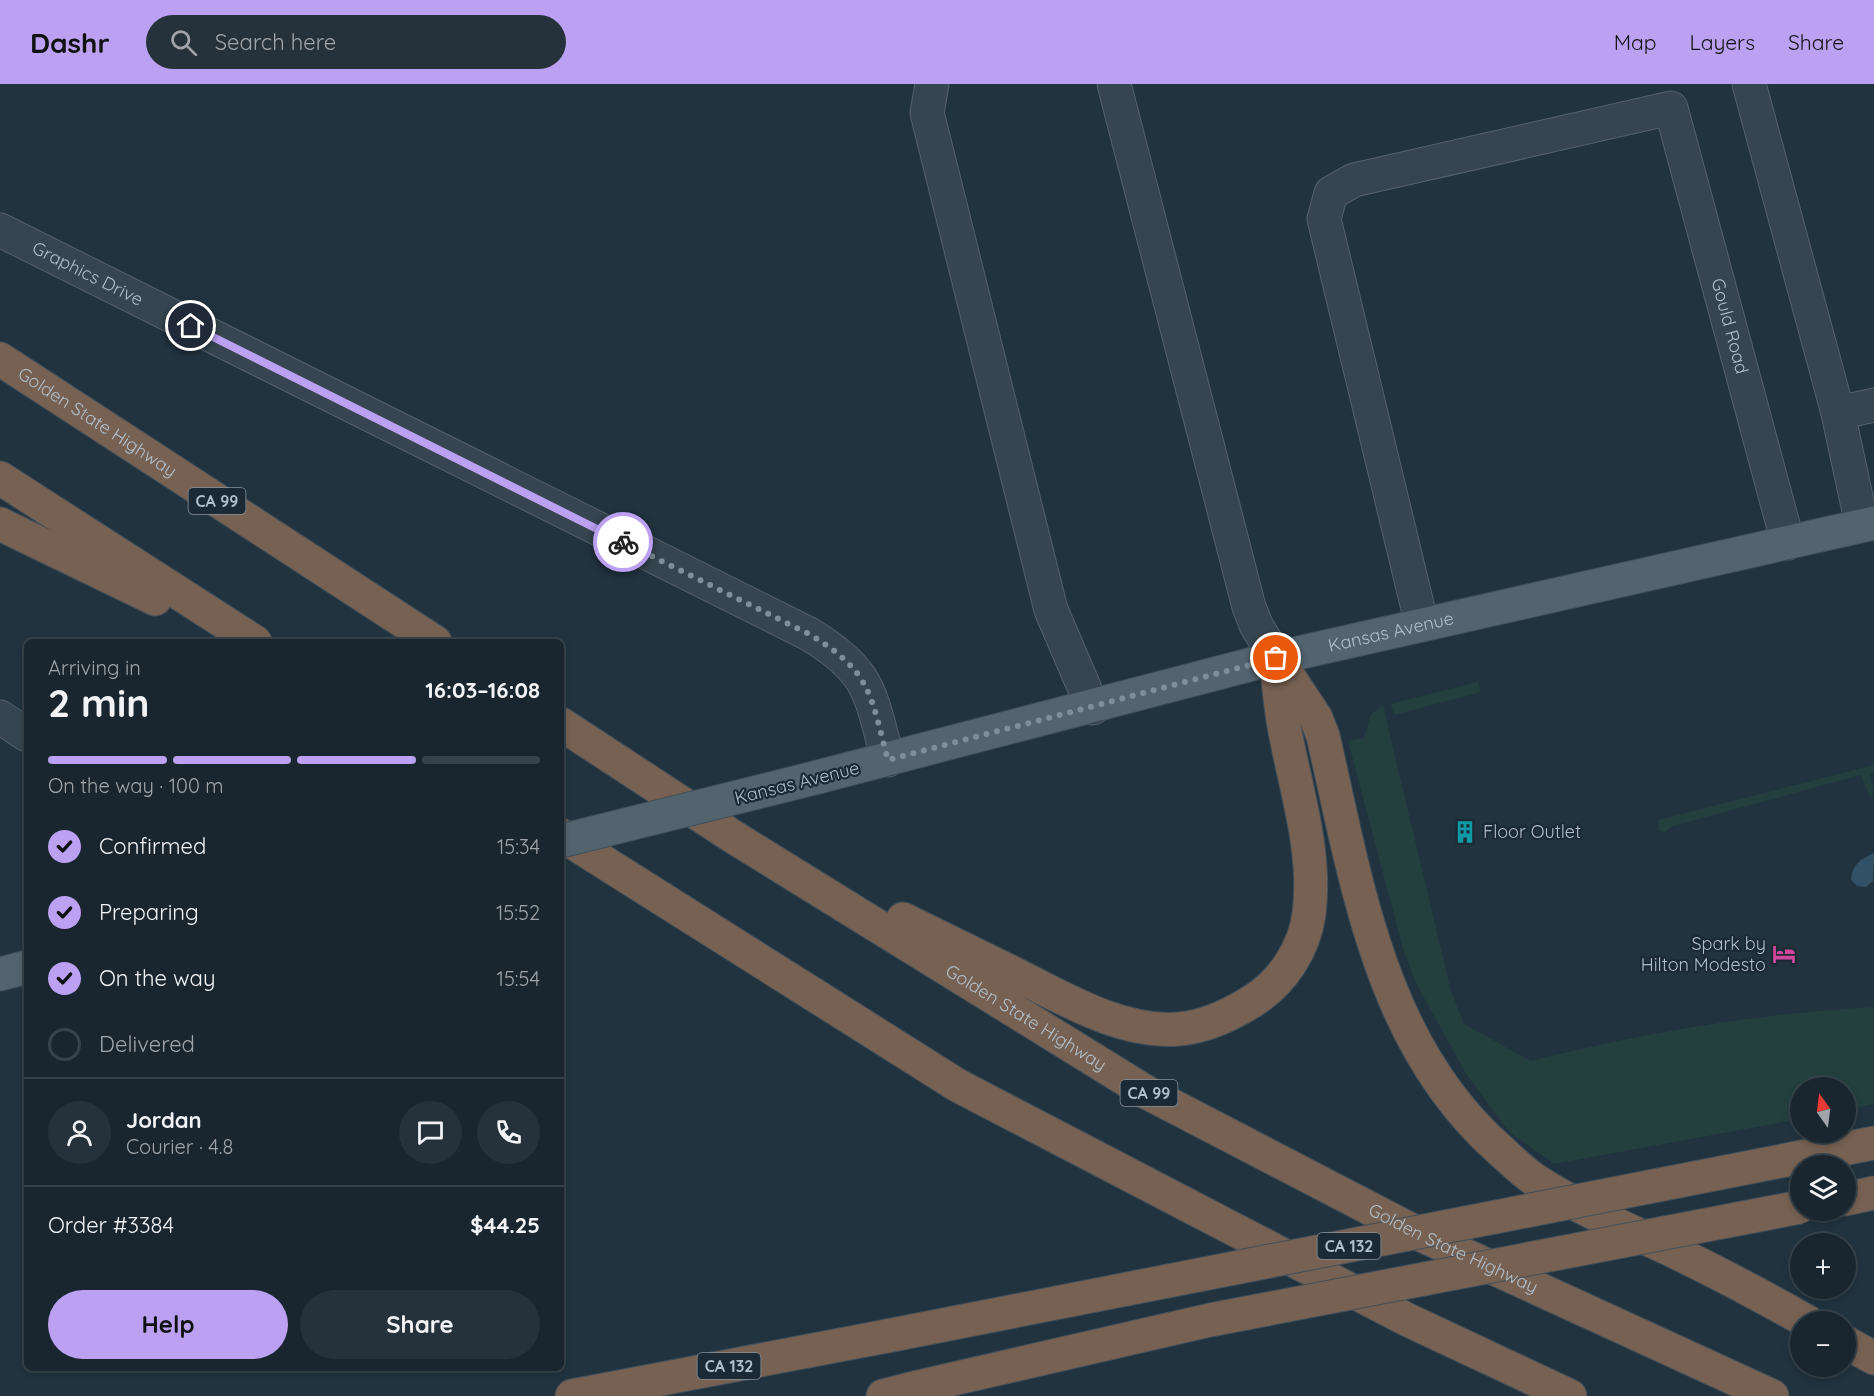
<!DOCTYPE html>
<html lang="en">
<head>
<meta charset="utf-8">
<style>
	:root { --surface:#19262f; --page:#26323b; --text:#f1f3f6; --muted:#9fa5aa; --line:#37434b; --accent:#bca0f2 }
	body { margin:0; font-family:Quicksand,sans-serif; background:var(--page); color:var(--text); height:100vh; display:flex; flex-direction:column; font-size:22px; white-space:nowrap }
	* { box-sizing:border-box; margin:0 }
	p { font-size:20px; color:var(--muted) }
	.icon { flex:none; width:33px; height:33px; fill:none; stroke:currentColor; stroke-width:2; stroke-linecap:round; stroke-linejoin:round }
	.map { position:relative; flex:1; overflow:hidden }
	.sheet { position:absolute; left:24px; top:555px; width:540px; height:732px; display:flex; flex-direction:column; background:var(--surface); border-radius:9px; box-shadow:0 3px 9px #0003,0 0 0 2px var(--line) }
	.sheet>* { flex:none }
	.needle { width:39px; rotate:346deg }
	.fabs { position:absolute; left:1790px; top:993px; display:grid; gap:12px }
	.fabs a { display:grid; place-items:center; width:66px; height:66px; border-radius:50%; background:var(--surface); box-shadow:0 3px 9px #0003,0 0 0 2px var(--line); font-size:30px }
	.pin { position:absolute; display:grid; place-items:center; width:51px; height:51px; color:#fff; margin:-26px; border:3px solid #fff; border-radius:50%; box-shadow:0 2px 6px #0007 }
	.courier { position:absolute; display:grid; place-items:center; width:60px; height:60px; margin:-30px; border:4px solid #bca0f2; border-radius:50%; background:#fff; color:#222; box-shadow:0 2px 8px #0007 }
	.summary em { font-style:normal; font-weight:800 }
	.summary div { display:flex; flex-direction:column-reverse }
	.summary { display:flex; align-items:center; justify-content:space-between; height:102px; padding:0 24px }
	h1 { font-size:39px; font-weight:800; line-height:45px }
	.bar { display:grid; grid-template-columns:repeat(4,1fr); gap:9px 6px; align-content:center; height:72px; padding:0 24px }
	.bar i { height:8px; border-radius:4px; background:var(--line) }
	.bar .on { background:var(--accent) }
	.bar p { grid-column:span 4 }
	.line { display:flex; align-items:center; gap:15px; padding:0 24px; border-top:2px solid var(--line) }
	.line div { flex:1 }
	.round { display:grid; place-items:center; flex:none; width:63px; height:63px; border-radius:32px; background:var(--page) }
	ol { padding:0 24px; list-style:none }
	li { display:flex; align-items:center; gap:18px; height:66px }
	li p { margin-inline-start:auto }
	li .icon { padding:6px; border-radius:50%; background:var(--accent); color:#111; stroke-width:4 }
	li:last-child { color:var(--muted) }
	li i { width:33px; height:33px; border:3px solid var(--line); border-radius:50% }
	.action { display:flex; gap:12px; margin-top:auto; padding:12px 24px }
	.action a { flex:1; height:69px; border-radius:36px; background:var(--accent); color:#111; font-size:24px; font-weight:800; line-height:69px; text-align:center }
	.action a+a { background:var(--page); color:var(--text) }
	header { display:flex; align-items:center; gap:36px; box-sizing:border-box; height:84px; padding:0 30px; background:var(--accent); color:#111 }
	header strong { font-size:28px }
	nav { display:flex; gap:33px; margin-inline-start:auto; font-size:21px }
	.search { width:420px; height:54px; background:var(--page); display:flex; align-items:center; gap:15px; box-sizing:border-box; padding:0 21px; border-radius:33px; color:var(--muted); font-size:22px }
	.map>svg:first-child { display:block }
	.green { fill:#23403e }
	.water { fill:#325166 }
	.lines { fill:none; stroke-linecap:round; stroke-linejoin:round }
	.minor-casing { stroke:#54626d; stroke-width:35 }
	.major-casing { stroke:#3f4e58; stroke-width:35 }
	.highway-casing { stroke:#414f5a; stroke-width:35 }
	.minor { stroke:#36454f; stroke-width:33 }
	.major { stroke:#53646f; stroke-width:33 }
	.highway { stroke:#766152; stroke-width:33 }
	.major-bridge-casing { stroke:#3f4e58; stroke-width:35; stroke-linecap:butt }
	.highway-bridge-casing { stroke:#414f5a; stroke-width:35; stroke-linecap:butt }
	.major-bridge { stroke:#53646f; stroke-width:33 }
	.highway-bridge { stroke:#766152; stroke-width:33 }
	.done { stroke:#7f8e99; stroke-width:6; stroke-dasharray:0 10.8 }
	.route { stroke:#bca0f2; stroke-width:8 }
	.labels { text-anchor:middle; stroke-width:4.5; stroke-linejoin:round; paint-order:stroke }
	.shield { fill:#1b2a34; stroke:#84929d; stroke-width:1.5 }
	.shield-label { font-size:16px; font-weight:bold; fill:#b1bfca }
	.street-label { font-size:18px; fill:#b1bfca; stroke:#1b2a34 }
	.poi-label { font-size:18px; fill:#b1bfca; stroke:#1b2a34; text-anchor:start }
</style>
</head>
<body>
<header>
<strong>Dashr</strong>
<div class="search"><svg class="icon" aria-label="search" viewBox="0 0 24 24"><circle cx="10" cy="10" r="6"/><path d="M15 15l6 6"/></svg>Search here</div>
<nav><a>Map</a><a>Layers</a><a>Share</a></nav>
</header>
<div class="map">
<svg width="1874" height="1312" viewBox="0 0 1874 1312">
	<rect width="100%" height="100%" fill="#21333f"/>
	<g class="green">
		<path d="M1478 598 1481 608 1394 631 1391 620 1394 619Z"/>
		<path d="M1383 622 1451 907 1464 940 1531 977C1645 948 1757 930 1874 923V1020L1845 1026V1004H1800V1035L1554 1080 1512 1050 1500 1036 1465 988 1416 899 1404 868 1348 657 1364 654 1371 630Z"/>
		<path d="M1874 681V688L1870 690 1874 709 1870 713 1861 691 1673 742 1665 748 1659 747 1658 736Z"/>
	</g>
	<path class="water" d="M1874 769 1873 797 1866 803 1857 802 1851 796C1852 781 1860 775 1874 769Z"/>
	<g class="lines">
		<g class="minor-casing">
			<g id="minor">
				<path d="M932 0 927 29 1051 526 1093 624"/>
				<path d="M1114 0 1249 523 1256 541 1276 574"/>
				<path d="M1749 0 1838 329"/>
				<path id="s1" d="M0 146 809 550C872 588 870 610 888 676"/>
				<path d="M1862 441 1838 329 1874 321"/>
				<path id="s2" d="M1422 541 1324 135 1331 109 1354 96 1671 24 1788 459"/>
				<path d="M0 633 27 651"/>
			</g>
		</g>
		<g class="major-casing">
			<g id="major">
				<path id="s3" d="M818 693 1276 574 1874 439"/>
				<path d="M0 890 27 883"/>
			</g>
		</g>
		<g class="highway-casing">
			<g id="highway">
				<path id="s4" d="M0 275 435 558"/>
				<path d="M0 394 255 558"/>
				<path d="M0 440 155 515"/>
				<path d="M1279 578 1316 634 1323 652C1357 799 1380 961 1500 1066 1512 1077 1524 1089 1538 1098 1579 1124 1624 1144 1667 1164 1715 1187 1762 1212 1808 1238"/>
				<path id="s5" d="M561 640 732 752 1146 1008 1419 1150 1772 1312"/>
				<path d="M561 751 957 1001 1408 1236 1570 1312"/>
				<path d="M903 835C940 853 977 871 1013 889 1063 914 1122 950 1179 945 1204 943 1230 931 1251 918 1282 899 1304 866 1309 830 1317 766 1295 704 1284 642 1280 619 1278 597 1276 574"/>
				<path d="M1812 1071 1874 1059"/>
				<path d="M1845 1115 1874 1109"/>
				<path d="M1845 1258 1874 1274"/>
				<path d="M572 1312 887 1252"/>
				<path d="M883 1312 918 1303"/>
			</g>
		</g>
		<use href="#minor" class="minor"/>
		<use href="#major" class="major"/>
		<use href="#highway" class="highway"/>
		<g class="major-bridge-casing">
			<path id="major-bridge" d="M561 757 818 693"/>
		</g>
		<g class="highway-bridge-casing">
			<g id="highway-bridge">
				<path d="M887 1252 1812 1071"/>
				<path d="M918 1303 1210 1236 1800 1123"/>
			</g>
		</g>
		<use href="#major-bridge" class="major-bridge"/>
		<use href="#highway-bridge" class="highway-bridge"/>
	</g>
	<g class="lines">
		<path class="done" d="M623 458 809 550C872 588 870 610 888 676L1276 574"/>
		<path class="route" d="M191 242 623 458"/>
	</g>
	<defs>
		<g id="building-bare" transform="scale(1.8)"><path d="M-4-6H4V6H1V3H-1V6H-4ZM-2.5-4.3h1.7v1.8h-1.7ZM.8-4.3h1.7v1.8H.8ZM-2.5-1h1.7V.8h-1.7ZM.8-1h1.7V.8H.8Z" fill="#0f9aa8" stroke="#1b2a34" stroke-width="2.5" paint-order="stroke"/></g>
		<g id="hotel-bare" transform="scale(1.8)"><path d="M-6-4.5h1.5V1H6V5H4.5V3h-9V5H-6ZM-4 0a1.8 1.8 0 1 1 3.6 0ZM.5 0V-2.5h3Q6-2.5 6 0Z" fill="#d1479c" stroke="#1b2a34" stroke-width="2.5" paint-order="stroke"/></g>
	</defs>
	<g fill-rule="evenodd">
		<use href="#building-bare" x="1465" y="748"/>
		<use href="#hotel-bare" x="1784" y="870"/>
	</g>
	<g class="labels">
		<g class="shield">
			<rect x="188.5" y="404" width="57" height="26" rx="4.5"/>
			<rect x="1120.5" y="996" width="57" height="26" rx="4.5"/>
			<rect x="1317.5" y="1149" width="63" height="26" rx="4.5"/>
			<rect x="697.5" y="1269" width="63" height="26" rx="4.5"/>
		</g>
		<g class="shield-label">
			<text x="217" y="423">CA 99</text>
			<text x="1149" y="1015">CA 99</text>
			<text x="1349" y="1168">CA 132</text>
			<text x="729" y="1288">CA 132</text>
		</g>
		<g class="street-label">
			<text dy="6" stroke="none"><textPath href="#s1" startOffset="98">Graphics Drive</textPath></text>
			<text dy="6" stroke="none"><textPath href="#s2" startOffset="1022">Gould Road</textPath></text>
			<text dy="6" stroke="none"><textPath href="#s4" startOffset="116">Golden State Highway</textPath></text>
			<text dy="6" stroke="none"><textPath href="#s3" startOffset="591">Kansas Avenue</textPath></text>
			<text transform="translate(797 699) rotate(-14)" y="6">Kansas Avenue</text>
			<text dy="6" stroke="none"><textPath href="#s5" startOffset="550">Golden State Highway</textPath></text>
			<text dy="6" stroke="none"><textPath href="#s5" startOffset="1036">Golden State Highway</textPath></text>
		</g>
		<g class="poi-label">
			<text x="1483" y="754">Floor Outlet</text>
			<text x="1766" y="866" text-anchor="end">Spark by<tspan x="1766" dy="21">Hilton Modesto</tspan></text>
		</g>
	</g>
</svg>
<div class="fabs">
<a><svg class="needle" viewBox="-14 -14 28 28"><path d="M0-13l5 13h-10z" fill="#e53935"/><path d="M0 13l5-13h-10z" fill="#9fa5aa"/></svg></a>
<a><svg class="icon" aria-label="layers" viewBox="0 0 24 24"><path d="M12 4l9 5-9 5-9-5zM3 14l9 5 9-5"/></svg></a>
<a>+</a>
<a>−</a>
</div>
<div class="pin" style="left:1276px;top:574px;background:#ea580c"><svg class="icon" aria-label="bag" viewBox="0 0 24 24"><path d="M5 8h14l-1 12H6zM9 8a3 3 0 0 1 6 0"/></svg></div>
<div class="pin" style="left:191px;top:242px;background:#1f2937"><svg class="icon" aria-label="home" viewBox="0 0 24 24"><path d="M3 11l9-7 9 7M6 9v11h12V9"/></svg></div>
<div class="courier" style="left:623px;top:458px"><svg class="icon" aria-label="bike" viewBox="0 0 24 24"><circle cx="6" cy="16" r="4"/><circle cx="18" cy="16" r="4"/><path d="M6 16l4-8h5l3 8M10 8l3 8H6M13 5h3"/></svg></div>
<section class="sheet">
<div class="summary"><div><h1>2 min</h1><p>Arriving in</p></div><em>16:03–16:08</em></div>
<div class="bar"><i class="on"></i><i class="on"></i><i class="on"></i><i></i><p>On the way · 100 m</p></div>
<ol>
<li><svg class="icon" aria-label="check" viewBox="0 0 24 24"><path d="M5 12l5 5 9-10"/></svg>Confirmed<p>15:34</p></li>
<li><svg class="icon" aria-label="check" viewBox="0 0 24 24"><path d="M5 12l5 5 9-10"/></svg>Preparing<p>15:52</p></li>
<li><svg class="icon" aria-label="check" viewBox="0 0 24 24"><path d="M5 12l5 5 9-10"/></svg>On the way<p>15:54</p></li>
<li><i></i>Delivered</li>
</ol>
<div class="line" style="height:108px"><a class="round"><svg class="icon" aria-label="person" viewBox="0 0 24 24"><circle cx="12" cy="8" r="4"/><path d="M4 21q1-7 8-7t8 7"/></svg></a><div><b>Jordan</b><p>Courier · 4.8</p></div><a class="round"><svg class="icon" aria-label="chat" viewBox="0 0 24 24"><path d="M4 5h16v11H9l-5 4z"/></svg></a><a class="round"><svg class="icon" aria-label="phone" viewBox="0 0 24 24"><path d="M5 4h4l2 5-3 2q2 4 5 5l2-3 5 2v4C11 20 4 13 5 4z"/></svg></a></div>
<div class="line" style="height:78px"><div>Order #3384</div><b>$44.25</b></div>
<div class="action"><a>Help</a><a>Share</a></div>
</section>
</div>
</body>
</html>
